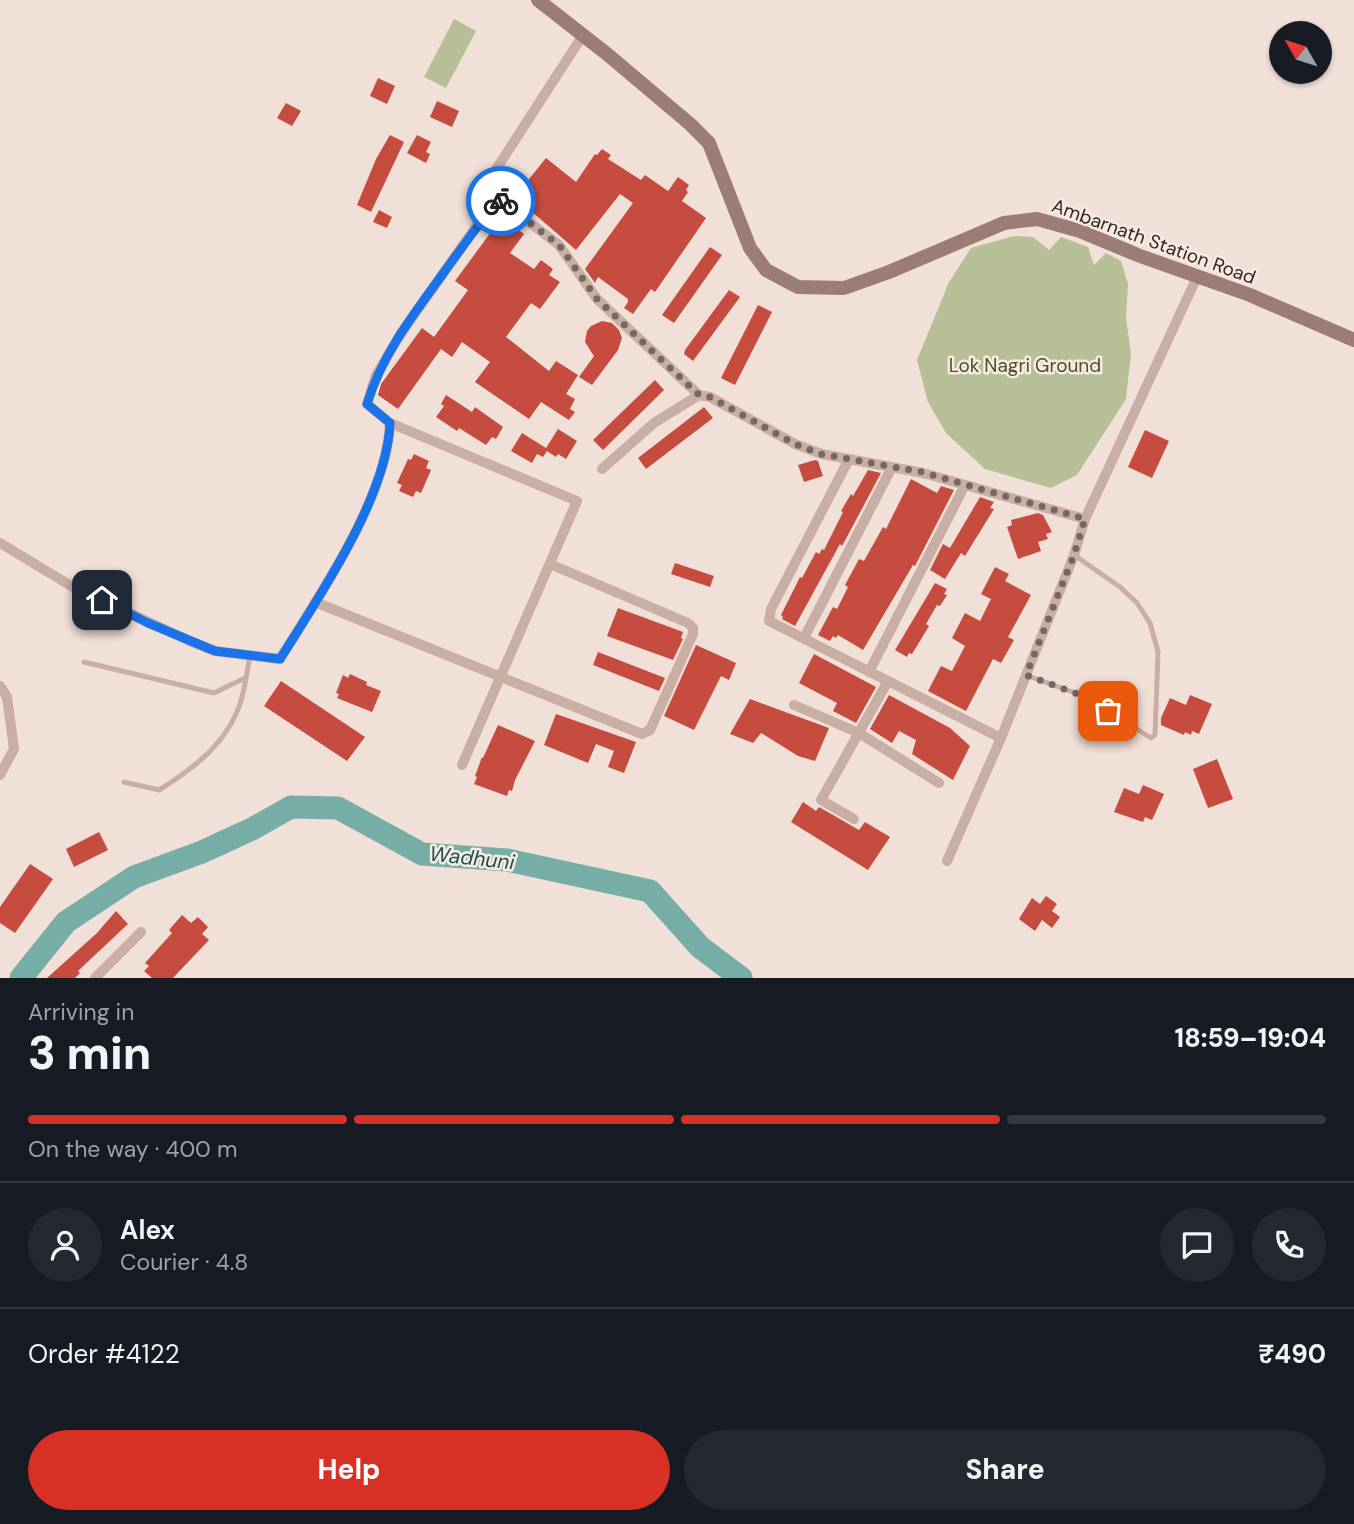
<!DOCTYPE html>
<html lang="en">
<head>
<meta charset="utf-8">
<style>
	:root { --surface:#171b24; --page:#242831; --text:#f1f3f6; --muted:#9ea1a6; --line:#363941; --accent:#d93025 }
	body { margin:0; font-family:"DM Sans",sans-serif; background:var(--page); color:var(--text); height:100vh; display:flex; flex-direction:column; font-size:26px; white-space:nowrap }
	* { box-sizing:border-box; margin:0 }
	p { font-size:23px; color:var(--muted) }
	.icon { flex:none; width:38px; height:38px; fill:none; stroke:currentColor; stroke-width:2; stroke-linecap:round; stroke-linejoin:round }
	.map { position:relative; height:978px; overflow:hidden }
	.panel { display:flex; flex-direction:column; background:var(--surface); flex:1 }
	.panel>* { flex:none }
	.needle { width:46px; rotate:309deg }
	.fabs { position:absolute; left:1269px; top:21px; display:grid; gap:14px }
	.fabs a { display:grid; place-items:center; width:63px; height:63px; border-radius:50%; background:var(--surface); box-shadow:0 2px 5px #0004; font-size:35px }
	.pin { position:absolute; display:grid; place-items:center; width:60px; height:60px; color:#fff; margin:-30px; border-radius:14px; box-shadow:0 4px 10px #0006 }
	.courier { position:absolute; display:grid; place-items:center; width:70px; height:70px; margin:-35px; border:5px solid #1a73e8; border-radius:50%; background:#fff; color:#222; box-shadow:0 2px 9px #0007 }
	.summary em { font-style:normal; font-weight:800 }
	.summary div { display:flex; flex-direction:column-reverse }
	.summary { display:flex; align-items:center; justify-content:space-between; height:119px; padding:0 28px }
	h1 { font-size:46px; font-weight:800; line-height:52px }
	.bar { display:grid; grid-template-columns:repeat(4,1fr); gap:10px 7px; align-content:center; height:84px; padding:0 28px }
	.bar i { height:9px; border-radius:5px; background:var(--line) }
	.bar .current { background:var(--accent) }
	.bar p { grid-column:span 4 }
	.line { display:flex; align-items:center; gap:18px; padding:0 28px; border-top:2px solid var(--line) }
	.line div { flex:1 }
	.round { display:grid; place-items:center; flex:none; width:74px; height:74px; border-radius:37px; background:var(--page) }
	.action { display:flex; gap:14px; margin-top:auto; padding:14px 28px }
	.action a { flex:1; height:80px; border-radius:42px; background:var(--accent); color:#fff; font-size:28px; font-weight:800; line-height:80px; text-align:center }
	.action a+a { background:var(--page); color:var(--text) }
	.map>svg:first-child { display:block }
	.green { fill:#b7bf97 }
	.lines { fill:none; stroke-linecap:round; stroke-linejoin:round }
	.river { stroke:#76ada7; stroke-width:23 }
	.building { fill:#c64c3f }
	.lane { stroke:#c8aea3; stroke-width:5 }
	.street { stroke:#c8aea3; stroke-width:10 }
	.secondary { stroke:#9c7d75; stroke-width:14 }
	.done { stroke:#756863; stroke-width:7; stroke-dasharray:0 12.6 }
	.route { stroke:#1a73e8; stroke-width:9 }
	.labels { text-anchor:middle; stroke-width:5; stroke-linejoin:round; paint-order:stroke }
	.street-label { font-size:19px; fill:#332725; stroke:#f9ebe2 }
	.park-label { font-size:19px; fill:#485129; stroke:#f9ebe2 }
	.water-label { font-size:21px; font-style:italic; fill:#1b544f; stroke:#f9ebe2 }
</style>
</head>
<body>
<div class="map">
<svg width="1354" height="978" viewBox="0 0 1354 978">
	<rect width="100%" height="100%" fill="#f0e0d7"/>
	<g class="green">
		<path d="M454 19 476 31 446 88 424 77Z"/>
		<path d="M1014 236 1033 237 1049 250 1061 237 1088 247 1094 265 1106 253 1121 261 1128 284 1126 318 1131 353 1126 399 1077 475 1051 488 985 469 946 433 928 402 917 360 949 282 971 248Z"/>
	</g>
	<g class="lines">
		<path class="river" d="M21 978 66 922 134 877 202 852 252 829 291 807 338 808 422 854 507 860 650 891 700 947 741 978"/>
	</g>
	<g class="building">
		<path d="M378 78 395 86 387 104 370 96Z"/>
		<path d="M437 101 459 111 452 127 430 117Z"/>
		<path d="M286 103 301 111 292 126 277 118Z"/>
		<path d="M390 135 404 142 371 212 357 205 376 159Z"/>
		<path d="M417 135 431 142 426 152 430 154 426 163 407 153Z"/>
		<path d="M602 149 611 155 608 159 641 180 645 175 668 191 678 177 689 185 686 190 688 192 682 201 706 218 655 292 651 289 633 314 624 308 628 302V299L598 277 595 283 585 269 633 203 620 194 576 250 530 210 528 212 512 200 546 158 576 182 595 154 597 155Z"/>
		<path d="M379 210 392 217 387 228 373 222Z"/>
		<path d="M502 217 524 234 510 253 534 269 541 260 553 269 549 275 560 282 540 309 531 303 506 337 549 371 556 361 578 375 566 394 575 399 570 409 575 412 569 420 541 402 529 419 475 382 490 362 462 342 452 357 441 349 398 409 378 395 381 384 422 328 434 337 468 290 455 281Z"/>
		<path d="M710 247 722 255 674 323 662 315Z"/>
		<path d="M729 290 740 297 693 361 684 354 685 350Z"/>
		<path d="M758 305 772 312 735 385 721 378Z"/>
		<path d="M602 321 612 323 619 330 622 338 618 350 592 385 579 377 594 356 585 342 587 331 591 326Z"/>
		<path d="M655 380 664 390 603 450 593 440Z"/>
		<path d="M446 395 472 412 475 407 503 427 496 439 492 437 486 445 459 428 457 431 436 417 444 406 441 404Z"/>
		<path d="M704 407 713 418 646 469 638 458Z"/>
		<path d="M558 429 577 441 566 459 558 454 556 457 547 451 543 457 537 454 532 463 511 451 522 433 546 448Z"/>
		<path d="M1145 430 1169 441 1152 478 1128 467Z"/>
		<path d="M414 454 429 461 426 468 431 470 421 493 416 491 413 497 399 491 402 485 397 483 408 459 411 460Z"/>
		<path d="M815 460 818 461 823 476 804 482 798 465Z"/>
		<path d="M868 470 881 473 848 535 842 546 840 544 795 626 782 619 783 617 781 615 800 577 802 578 816 552 819 554 822 549 824 550 843 512 841 511 851 494 853 496Z"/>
		<path d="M911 479 937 493 941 486 954 490 915 566 913 565 863 650 838 635 836 638 833 636 830 641 818 635 833 607 837 609 848 587 845 585 859 559 864 561 883 527 886 529Z"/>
		<path d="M980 497 994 502 990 508 994 509 965 556 961 553 945 579 930 570 943 544 950 548Z"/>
		<path d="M1038 513 1043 515 1052 532 1046 534 1048 539 1038 542 1041 551 1018 559 1007 527 1012 525 1011 520Z"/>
		<path d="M675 563 714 576 710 587 671 574Z"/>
		<path d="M995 567 1009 574 1005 581 1031 595 1008 637 1014 640 1001 663 993 659 966 711 928 691 941 666 952 671 965 646 952 638 965 613 980 621 991 599 981 594Z"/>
		<path d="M935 583 947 589 944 594 947 595 940 606 937 605 926 624 929 626 912 654 909 653 907 657 895 650Z"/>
		<path d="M618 608 683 632 681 638 683 639 673 660 607 636Z"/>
		<path d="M696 645 736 663 729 680 721 676 694 730 664 716Z"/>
		<path d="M598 652 665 678 659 691 593 665Z"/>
		<path d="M814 654 876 687 856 723 833 711 837 703 799 683Z"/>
		<path d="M350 674 367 682 366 685 381 691 372 712 337 698 339 694 336 693 343 675 348 678Z"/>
		<path d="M281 681 365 737 347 761 264 706Z"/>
		<path d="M889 695 950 728 970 746 953 780 912 754 916 740 899 731 892 743 870 729Z"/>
		<path d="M1190 695 1212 704 1199 734 1192 731 1191 735 1185 732 1184 735 1161 725V718L1170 698 1186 705Z"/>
		<path d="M750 699 829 728 815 761 798 756 761 733 753 743 730 734Z"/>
		<path d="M556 714 636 742 624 773 608 767 614 751 596 744 588 763 544 745Z"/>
		<path d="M498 725 535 741 515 780 512 791 509 790 507 796 474 784 477 777 475 776 482 757 483 758Z"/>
		<path d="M1217 759 1233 799 1208 808 1193 769Z"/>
		<path d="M1143 785 1164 794 1152 820 1145 817 1143 822 1114 812 1124 788 1139 794Z"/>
		<path d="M803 802 816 811 819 807 859 830 865 822 890 837 868 870 791 822Z"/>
		<path d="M99 832 108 850 74 867 66 849Z"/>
		<path d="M30 864 53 879 15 933 0 923V907Z"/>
		<path d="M1046 896 1057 904 1052 911 1060 917 1052 928 1042 920 1035 931 1019 919 1032 898 1040 904Z"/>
		<path d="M116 911 128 924 78 971 80 973 75 978H47L97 933Z"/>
		<path d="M182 915 191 923 198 917 208 927 202 934 209 940 173 978H152L144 971 149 966 145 963 172 933 169 930Z"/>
	</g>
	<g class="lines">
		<g class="lane">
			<path d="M84 662 214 693 245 678"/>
			<path d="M1026 675 1086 697 1151 738 1155 735 1158 652 1150 623 1137 603 1120 587 1074 555"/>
			<path d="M124 782 159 790C193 769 226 744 240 704 245 689 247 671 250 656"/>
		</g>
		<g class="street">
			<path d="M499 199 559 245 597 299 699 395"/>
			<path d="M390 423 577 501 462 765"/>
			<path d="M849 459 771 609 769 621 1001 738"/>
			<path d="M602 469 654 423 699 395 710 397 795 444 822 454 923 473 1085 519"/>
			<path d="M0 543 73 587 192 642 215 651 280 659C319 596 387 498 390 423L367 404 376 375 400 335 477 225 499 199 493 174 583 35"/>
			<path d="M315 602 642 734 650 730 693 634V628L688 623 550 564"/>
			<path d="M804 638 892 467"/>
			<path d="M869 672 965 485"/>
			<path d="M0 686 7 697 14 749 0 775"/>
			<path d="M794 705 859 733 939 783"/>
			<path d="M854 819 821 800 888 681"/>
			<path d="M947 861 1001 738 1074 555 1085 519 1197 277"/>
			<path d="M95 978 141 932"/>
		</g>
		<path class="secondary" d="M538 0 607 54 690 124 709 143 750 248 766 270 798 287 844 288 889 272 1004 223 1037 219 1080 231 1140 256 1250 295 1354 340"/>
	</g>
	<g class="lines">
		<path class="done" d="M501 201 559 245 597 299 699 395 710 397 795 444 821 454 922 472 1085 519 1074 555 1026 675 1086 697 1108 711"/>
		<path class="route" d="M102 600 148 623 215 651 280 659C319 597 387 497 390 423L367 404C381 358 409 320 437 282 457 254 477 226 499 199L501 201"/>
	</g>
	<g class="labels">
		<g class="street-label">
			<text transform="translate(1154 241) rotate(20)" y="7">Ambarnath Station Road</text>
		</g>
		<g class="park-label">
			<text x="1025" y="372">Lok Nagri Ground</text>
		</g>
		<g class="water-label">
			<text transform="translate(472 858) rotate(6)" y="7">Wadhuni</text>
		</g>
	</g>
</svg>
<div class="fabs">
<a><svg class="needle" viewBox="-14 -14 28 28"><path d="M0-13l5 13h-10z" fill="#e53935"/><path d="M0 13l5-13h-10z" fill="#9ea1a6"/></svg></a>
</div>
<div class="pin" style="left:1108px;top:711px;background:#ea580c"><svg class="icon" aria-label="bag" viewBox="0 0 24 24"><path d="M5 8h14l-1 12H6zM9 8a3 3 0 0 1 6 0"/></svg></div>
<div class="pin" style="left:102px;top:600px;background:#1f2937"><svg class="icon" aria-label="home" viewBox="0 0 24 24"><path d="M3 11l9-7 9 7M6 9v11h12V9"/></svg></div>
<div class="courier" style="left:501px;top:201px"><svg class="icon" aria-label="bike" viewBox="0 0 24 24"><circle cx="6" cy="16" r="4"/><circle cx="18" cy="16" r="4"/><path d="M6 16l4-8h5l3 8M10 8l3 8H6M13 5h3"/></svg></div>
</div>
<section class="panel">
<div class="summary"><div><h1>3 min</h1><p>Arriving in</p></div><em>18:59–19:04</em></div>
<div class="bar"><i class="current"></i><i class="current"></i><i class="current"></i><i></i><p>On the way · 400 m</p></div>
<div class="line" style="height:126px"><a class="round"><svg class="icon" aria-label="person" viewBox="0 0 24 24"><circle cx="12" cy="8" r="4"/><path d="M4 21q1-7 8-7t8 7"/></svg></a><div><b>Alex</b><p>Courier · 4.8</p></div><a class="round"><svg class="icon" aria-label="chat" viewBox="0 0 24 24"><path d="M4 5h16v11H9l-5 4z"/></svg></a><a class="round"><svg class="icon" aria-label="phone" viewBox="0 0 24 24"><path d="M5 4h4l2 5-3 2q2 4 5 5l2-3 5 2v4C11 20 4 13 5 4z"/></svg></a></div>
<div class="line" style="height:91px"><div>Order #4122</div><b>₹490</b></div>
<div class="action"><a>Help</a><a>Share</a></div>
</section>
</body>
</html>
